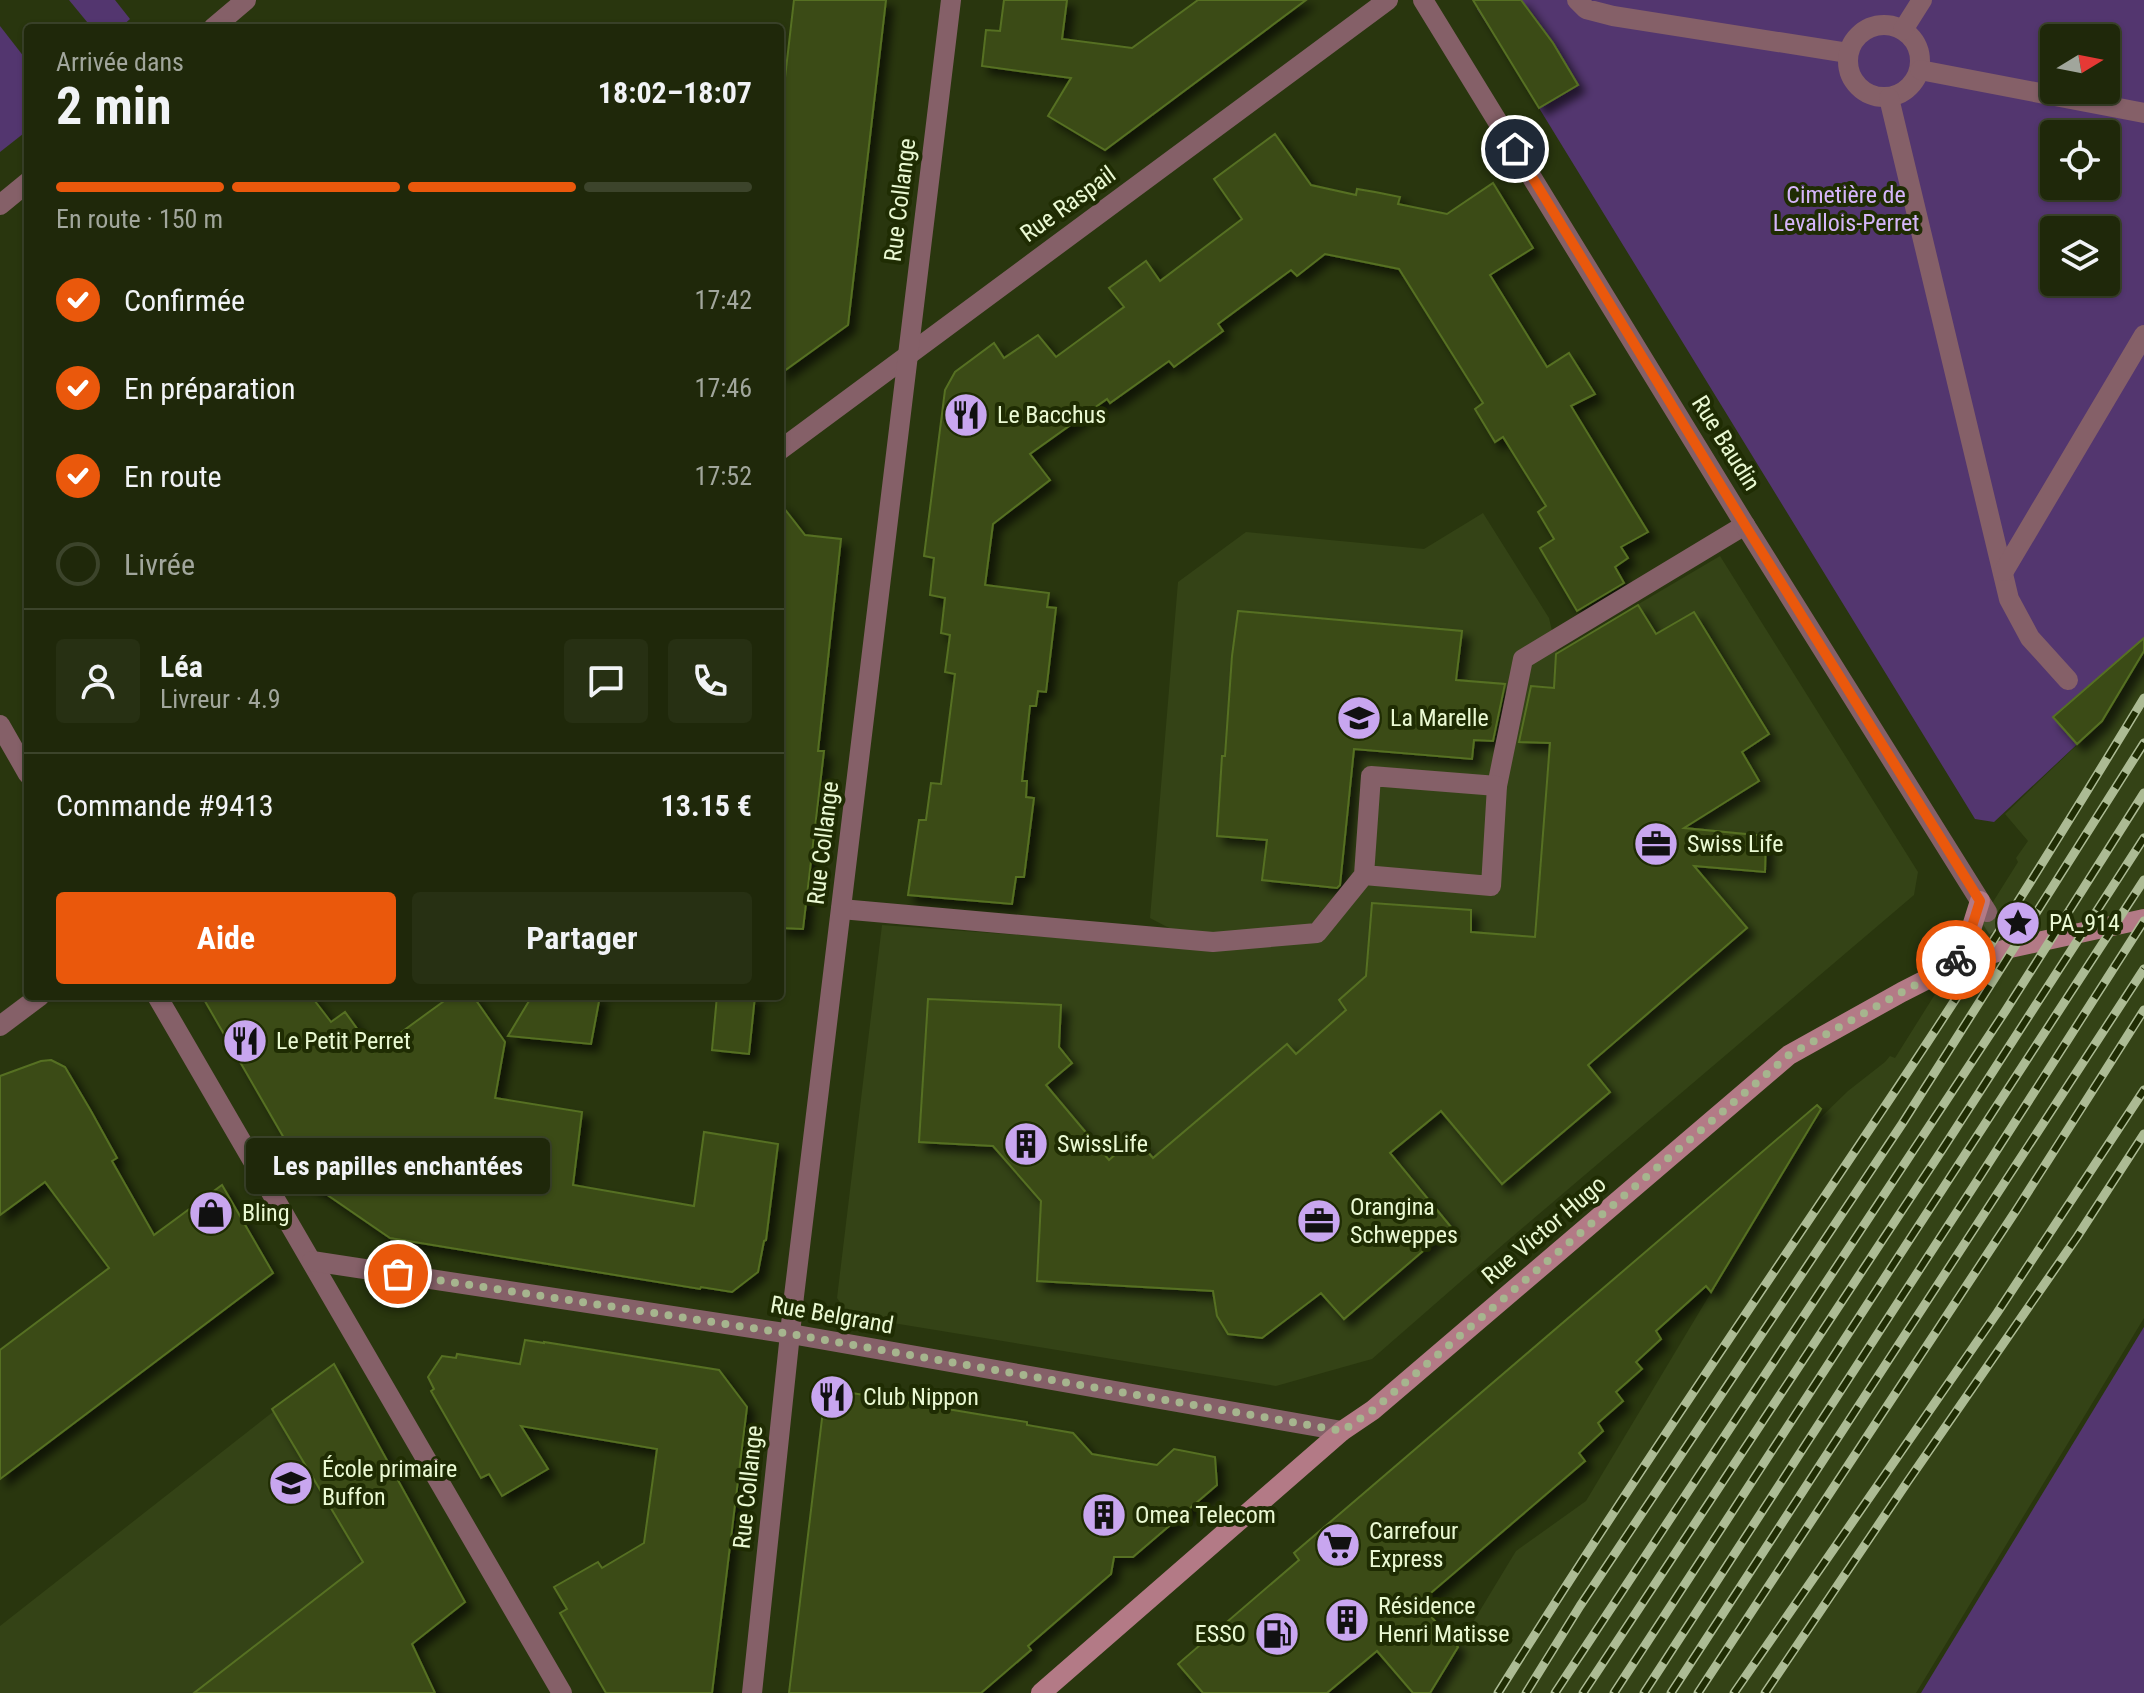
<!DOCTYPE html>
<html lang="fr">
<head>
<meta charset="utf-8">
<style>
	:root { --surface:#1f280a; --page:#273013; --text:#f1f3f6; --muted:#a1a69c; --line:#3c442b; --accent:#ea580c }
	body { margin:0; font-family:"Roboto Condensed",sans-serif; background:var(--page); color:var(--text); height:100vh; display:flex; flex-direction:column; font-size:30px; white-space:nowrap }
	* { box-sizing:border-box; margin:0 }
	p { font-size:26px; color:var(--muted) }
	.icon { flex:none; width:44px; height:44px; fill:none; stroke:currentColor; stroke-width:2; stroke-linecap:round; stroke-linejoin:round }
	.map { position:relative; flex:1; overflow:hidden }
	.details { position:absolute; left:24px; top:24px; width:760px; height:976px; display:flex; flex-direction:column; background:var(--surface); border-radius:8px; box-shadow:0 2px 6px #0004,0 0 0 2px var(--line) }
	.details>* { flex:none }
	.needle { width:52px; rotate:80deg }
	.buttons { position:absolute; left:2040px; top:24px; display:grid; gap:16px }
	.buttons a { display:grid; place-items:center; width:80px; height:80px; border-radius:8px; background:var(--surface); box-shadow:0 2px 6px #0004,0 0 0 2px var(--line); font-size:40px }
	.pin { position:absolute; display:grid; place-items:center; width:68px; height:68px; color:#fff; margin:-34px; border:4px solid #fff; border-radius:50%; box-shadow:0 2px 8px #0007 }
	.courier { position:absolute; display:grid; place-items:center; width:80px; height:80px; margin:-40px; border:6px solid #ea580c; border-radius:50%; background:#fff; color:#222; box-shadow:0 2px 10px #0007 }
	.bubble { position:absolute; height:56px; border-radius:8px; background:var(--surface); box-shadow:0 2px 6px #0004,0 0 0 2px var(--line); font-size:26px; font-weight:700; line-height:56px; text-align:center }
	.headline em { font-style:normal; font-weight:700 }
	.headline div { display:flex; flex-direction:column-reverse }
	.headline { display:flex; align-items:center; justify-content:space-between; height:136px; padding:0 32px }
	h1 { font-size:52px; font-weight:700; line-height:60px }
	.bar { display:grid; grid-template-columns:repeat(4,1fr); gap:12px 8px; align-content:center; height:96px; padding:0 32px }
	.bar i { height:10px; border-radius:6px; background:var(--line) }
	.bar .selected { background:var(--accent) }
	.bar p { grid-column:span 4 }
	.line { display:flex; align-items:center; gap:20px; padding:0 32px; border-top:2px solid var(--line) }
	.line div { flex:1 }
	.round { display:grid; place-items:center; flex:none; width:84px; height:84px; border-radius:8px; background:var(--page) }
	ol { padding:0 32px; list-style:none }
	li { display:flex; align-items:center; gap:24px; height:88px }
	li p { margin-inline-start:auto }
	li .icon { padding:8px; border-radius:50%; background:var(--accent); color:#fff; stroke-width:4 }
	li:last-child { color:var(--muted) }
	li i { width:44px; height:44px; border:4px solid var(--line); border-radius:50% }
	.cta { display:flex; gap:16px; margin-top:auto; padding:16px 32px }
	.cta a { flex:1; height:92px; border-radius:8px; background:var(--accent); color:#fff; font-size:32px; font-weight:700; line-height:92px; text-align:center }
	.cta a+a { background:var(--page); color:var(--text) }
	.map>svg:first-child { display:block }
	.built { fill:#344316 }
	.green { fill:#53366f; fill-rule:evenodd }
	.building { fill:#3a4c15; stroke:#567023; stroke-width:2; filter:url(#shadow) }
	.lines { fill:none; stroke-linecap:round; stroke-linejoin:round }
	.minor-tunnel { stroke:#46532c; stroke-width:20; stroke-dasharray:20 10; stroke-linecap:butt }
	.service { stroke:#856068; stroke-width:20 }
	.minor { stroke:#856068; stroke-width:20 }
	.secondary { stroke:#b37a86; stroke-width:20 }
	.rail-casing { stroke:#acbb94; stroke-width:9 }
	.rail { stroke:#1f2c03; stroke-width:6; stroke-dasharray:18; stroke-linecap:butt }
	.done { stroke:#a6b58e; stroke-width:8; stroke-dasharray:0 14.4 }
	.route { stroke:#ea580c; stroke-width:10 }
	.labels { text-anchor:middle; stroke-width:8; stroke-linejoin:round; paint-order:stroke }
	.park-label { font-size:24px; fill:#d6b6fa; stroke:#1f2c03 }
	.street-label { font-size:24px; fill:#eaf9d3; stroke:#1f2c03 }
	.poi-label { font-size:24px; fill:#eaf9d3; stroke:#1f2c03; text-anchor:start }
</style>
</head>
<body>
<div class="map">
<svg width="2144" height="1693" viewBox="0 0 2144 1693">
	<defs>
		<filter id="shadow"><feDropShadow dx="7" dy="7" stdDeviation="4" flood-color="#0009"/></filter>
	</defs>
	<rect width="100%" height="100%" fill="#29360e"/>
	<g class="built">
		<path d="M1483 513 1549 618 1557 652 1720 556 1918 872 1914 895 1506 1242 1372 1359 1276 1386 850 1316 837 1298 882 925 1209 949 1150 918 1178 582 1246 532 1424 549Z"/>
		<path d="M2144 651V1318L1916 1693H1430L1516 1551 1586 1501 1803 1139 1815 1123 1848 1091 1885 1062 1890 1056 1895 1058 2018 862 2016 858 2028 841 2005 814 2102 721Z"/>
		<path d="M334 1364 465 1602 345 1693H0V1626Z"/>
	</g>
	<g class="green">
		<path d="M69 0H115L130 19 120 28H92Z"/>
		<path d="M1492 0H2144V651L2102 721 1994 822 1975 819 1504 51 1477 9ZM2054 38H2106V90H2054ZM2054 134H2106V186H2054ZM2054 230H2106V282H2054Z"/>
		<path d="M0 26 28 62V130L0 152Z"/>
		<path d="M2144 1327V1693H1921Z"/>
	</g>
	<g class="building">
		<path d="M794 0H886L848 325 780 374V121Z"/>
		<path d="M1004 0H1067L1062 39 1132 48 1198 0H1306L1105 150 1048 116 1071 78 982 66 986 30 1000 31Z"/>
		<path d="M1473 0H1521L1553 43 1578 85 1539 108Z"/>
		<path d="M1275 134 1311 185 1356 195 1357 189 1375 192 1400 197 1398 204 1447 214 1493 183 1533 248 1490 275 1547 367 1569 353 1595 394 1571 406 1648 532 1621 547 1628 558 1615 567 1624 583 1577 611 1540 548 1554 539 1538 512 1546 506 1503 437 1495 442 1475 409 1483 403 1399 269 1325 254 1297 276 1291 270 1218 324 1223 331 1174 367 1169 361 1110 403 1107 399 1030 454 1050 480 993 524 985 585 1049 593 1047 607 1056 608 1046 692 1038 691 1036 706H1030L1022 781H1027L1026 797 1034 798 1024 877H1016L1012 904 908 895 919 820H926L931 783 941 784 955 674 945 672 950 635 941 633 945 598 930 595 934 558 924 556 945 390 955 372 994 343 1004 358 1038 335 1056 357 1124 307 1109 288 1146 261 1160 281 1242 219 1214 179Z"/>
		<path d="M780 503 805 535 841 539 818 751H824L803 929 780 928Z"/>
		<path d="M1638 605 1656 634 1694 612 1769 734 1742 752 1759 781 1684 828 1766 836 1765 872 1694 866 1747 928 1588 1065 1610 1092 1502 1184 1441 1111 1390 1153 1451 1227 1344 1319 1321 1293 1262 1338 1228 1334 1217 1316 1213 1291 1037 1281 1041 1201 993 1146 919 1142 928 999 1061 1005 1059 1047 1072 1063 1046 1085 1109 1160 1135 1137 1153 1158 1287 1044 1296 1054 1346 1010 1339 1000 1366 976 1372 903 1471 910V932L1535 937 1550 743 1519 742 1531 686 1554 688 1556 654Z"/>
		<path d="M1238 611 1462 631 1456 680 1505 684 1493 741 1474 740 1472 759 1354 749 1340 885 1337 888 1262 880 1267 840 1217 836 1222 756H1225L1232 656Z"/>
		<path d="M2144 638V651L2102 721 2077 744 2053 717Z"/>
		<path d="M202 996H311L331 1022 345 1012 374 1052 451 996H473L505 1042 495 1098 582 1112 573 1185 694 1206 704 1132 778 1144 766 1240 764 1241 758 1272 732 1292 701 1287 700 1289 390 1238 310 1183Z"/>
		<path d="M532 996H600L591 1044 508 1036Z"/>
		<path d="M717 996H755L749 1054 712 1050Z"/>
		<path d="M51 1060 65 1067 91 1111 117 1158 112 1161 154 1235 222 1185 273 1273 0 1479V1350L109 1268 45 1182 0 1215V1076L41 1061Z"/>
		<path d="M1817 1105 1821 1109 1711 1292 1706 1286 1656 1331 1661 1339 1636 1362 1642 1369 1616 1392 1623 1401 1598 1423 1603 1431 1579 1453 1585 1461 1419 1603 1458 1647 1430 1693H1413L1377 1651 1327 1693H1203L1178 1664 1299 1560 1294 1553Z"/>
		<path d="M525 1340 544 1343V1342L719 1370 747 1407 712 1693H606L560 1613 567 1609 554 1587 598 1562 602 1568 644 1543 657 1449 521 1426 548 1469 502 1496 489 1474 481 1478 431 1391 434 1389 428 1377 442 1356 456 1358 457 1354 520 1364Z"/>
		<path d="M334 1364 465 1602 412 1644 435 1693H194L363 1562 272 1409Z"/>
		<path d="M840 1391 995 1417 1027 1422V1425L1073 1433 1092 1454 1132 1461 1157 1465 1174 1449 1215 1457 1217 1485 1133 1557H1114L1111 1574 1028 1646 1031 1650 981 1693H789L824 1402Z"/>
	</g>
	<g class="lines">
		<path class="minor-tunnel" d="M1987 912 2010 948"/>
		<g class="service">
			<path d="M1577 0 1586 9 1613 16 1848 53"/>
			<circle cx="1884" cy="61" r="36"/>
			<path d="M1903 30 1922 0"/>
			<path d="M1920 70 2144 113"/>
			<path d="M1889 98 2009 599 2030 638 2068 680"/>
			<path d="M2004 571 2144 335"/>
			<path d="M1497 786 1523 659 1745 525"/>
			<path d="M841 909 1213 942 1317 933 1364 875 1371 776 1497 786 1491 886 1364 875"/>
		</g>
		<g class="minor">
			<path d="M1423 0 1745 525 1987 912"/>
			<path d="M213 28 246 0"/>
			<path d="M0 205 28 182"/>
			<path d="M780 450 1388 0"/>
			<path d="M0 725 28 774"/>
			<path d="M157 996 562 1693"/>
			<path d="M0 1026 40 996"/>
			<path d="M312 1261 791 1334 1342 1431"/>
			<path d="M752 1693 794 1296 951 0"/>
		</g>
		<g class="secondary">
			<path d="M1953 966 1969 936 1980 901"/>
			<path d="M1041 1693 1342 1431 1373 1410 1789 1055 1902 992 1953 966 2010 948 2144 919"/>
		</g>
		<g class="rail-casing">
			<g id="rail">
				<path d="M1498 1693C1635 1474 1782 1262 1925 1046 2000 932 2073 815 2144 698"/>
				<path d="M1526 1693 1580 1606 1902 1124 2144 743"/>
				<path d="M1555 1693 2006 1010 2144 793"/>
				<path d="M1583 1693 1942 1150 2144 838"/>
				<path d="M1614 1693 2144 880"/>
				<path d="M1644 1693 1981 1175 2144 921"/>
				<path d="M1671 1693 2144 969"/>
				<path d="M1698 1693 2017 1209 2144 1010"/>
				<path d="M1734 1693 1997 1313 2144 1090"/>
				<path d="M1765 1693 1908 1481 2077 1237 2144 1134"/>
			</g>
		</g>
		<use href="#rail" class="rail"/>
	</g>
	<g class="lines">
		<path class="done" d="M398 1274 791 1334 1342 1431 1373 1410 1789 1055 1902 992 1953 966 1956 960"/>
		<path class="route" d="M1515 149 1745 525 1980 901 1969 936 1956 960"/>
	</g>
	<defs>
		<g id="restaurant-disc" transform="scale(2.3)"><circle r="9.5" fill="#c8a6ef" stroke="#1f2c03"/><path d="M-5-6h1v4h1v-4h1v4h1v-4h1v5L-1.5 .5V6h-2V.5L-5-1ZM5-6V6H3V1.5H1.5Q1.5-4 5-6Z" fill="#111"/></g>
		<g id="school-disc" transform="scale(2.3)"><circle r="9.5" fill="#c8a6ef" stroke="#1f2c03"/><path d="M0-5L7-2L0 1L-7-2ZM-4 1L0 2.5L4 1V4Q0 6-4 4Z" fill="#111"/></g>
		<g id="office-disc" transform="scale(2.3)"><circle r="9.5" fill="#c8a6ef" stroke="#1f2c03"/><path d="M-6-3h4V-5.5h4V-3h4V5H-6ZM-1-4.5V-3h2v-1.5ZM-6 0V1H6V0Z" fill="#111"/></g>
		<g id="sight-disc" transform="scale(2.3)"><circle r="9.5" fill="#c8a6ef" stroke="#1f2c03"/><path d="M0-6L1.8-2.2L6-1.7L2.9 1.2L3.7 5.4L0 3.3L-3.7 5.4L-2.9 1.2L-6-1.7L-1.8-2.2Z" fill="#111"/></g>
		<g id="building-disc" transform="scale(2.3)"><circle r="9.5" fill="#c8a6ef" stroke="#1f2c03"/><path d="M-4-6H4V6H1V3H-1V6H-4ZM-2.5-4.3h1.7v1.8h-1.7ZM.8-4.3h1.7v1.8H.8ZM-2.5-1h1.7V.8h-1.7ZM.8-1h1.7V.8H.8Z" fill="#111"/></g>
		<g id="shop-disc" transform="scale(2.3)"><circle r="9.5" fill="#c8a6ef" stroke="#1f2c03"/><path d="M-5-2.5h2.3a2.7 3.5 0 0 1 5.4 0H5L5.5 6h-11ZM-1.5-2.5h3a1.5 2.3 0 0 0-3 0Z" fill="#111"/></g>
		<g id="supermarket-disc" transform="scale(2.3)"><circle r="9.5" fill="#c8a6ef" stroke="#1f2c03"/><path d="M-6-5.5h2.5l.6 2H6L4.5 2H-2.5L-4.4-4H-6ZM-1.5 3.2a1.3 1.3 0 1 0 .1 0ZM3 3.2a1.3 1.3 0 1 0 .1 0Z" fill="#111"/></g>
		<g id="fuel-disc" transform="scale(2.3)"><circle r="9.5" fill="#c8a6ef" stroke="#1f2c03"/><path d="M-5.5-6h7V0h2V4h1.3V-2.5L3-4.5l.8-.8L6-3V5H2.5V1h-1V6h-7ZM-4.2-4.7v3.2H.2V-4.7Z" fill="#111"/></g>
	</defs>
	<g fill-rule="evenodd">
		<use href="#restaurant-disc" x="966" y="415"/>
		<use href="#school-disc" x="1359" y="718"/>
		<use href="#office-disc" x="1656" y="844"/>
		<use href="#sight-disc" x="2018" y="923"/>
		<use href="#restaurant-disc" x="245" y="1041"/>
		<use href="#building-disc" x="1026" y="1144"/>
		<use href="#shop-disc" x="211" y="1213"/>
		<use href="#office-disc" x="1319" y="1221"/>
		<use href="#restaurant-disc" x="832" y="1397"/>
		<use href="#school-disc" x="291" y="1483"/>
		<use href="#building-disc" x="1104" y="1515"/>
		<use href="#supermarket-disc" x="1338" y="1545"/>
		<use href="#building-disc" x="1347" y="1620"/>
		<use href="#fuel-disc" x="1277" y="1634"/>
	</g>
	<g class="labels">
		<g class="park-label">
			<text x="1846" y="203">Cimetière de<tspan x="1846" dy="28">Levallois-Perret</tspan></text>
		</g>
		<g class="street-label">
			<text transform="translate(900 200) rotate(-83)" y="8">Rue Collange</text>
			<text transform="translate(1068 204) rotate(-36)" y="8">Rue Raspail</text>
			<text transform="translate(1726 443) rotate(58)" y="8">Rue Baudin</text>
			<text transform="translate(823 843) rotate(-83)" y="8">Rue Collange</text>
			<text transform="translate(1544 1230) rotate(-40)" y="8">Rue Victor Hugo</text>
			<text transform="translate(832 1315) rotate(10)" y="8">Rue Belgrand</text>
			<text transform="translate(748 1487) rotate(-84)" y="8">Rue Collange</text>
		</g>
		<g class="poi-label">
			<text x="997" y="423">Le Bacchus</text>
			<text x="1390" y="726">La Marelle</text>
			<text x="1687" y="852">Swiss Life</text>
			<text x="2049" y="931">PA_914</text>
			<text x="276" y="1049">Le Petit Perret</text>
			<text x="1057" y="1152">SwissLife</text>
			<text x="1350" y="1215">Orangina<tspan x="1350" dy="28">Schweppes</tspan></text>
			<text x="242" y="1221">Bling</text>
			<text x="863" y="1405">Club Nippon</text>
			<text x="322" y="1477">École primaire<tspan x="322" dy="28">Buffon</tspan></text>
			<text x="1135" y="1523">Omea Telecom</text>
			<text x="1369" y="1539">Carrefour<tspan x="1369" dy="28">Express</tspan></text>
			<text x="1378" y="1614">Résidence<tspan x="1378" dy="28">Henri Matisse</tspan></text>
			<text x="1246" y="1642" text-anchor="end">ESSO</text>
		</g>
	</g>
</svg>
<div class="buttons">
<a><svg class="needle" viewBox="-14 -14 28 28"><path d="M0-13l5 13h-10z" fill="#e53935"/><path d="M0 13l5-13h-10z" fill="#a1a69c"/></svg></a>
<a><svg class="icon" aria-label="locate" viewBox="0 0 24 24"><circle cx="12" cy="12" r="6"/><path d="M12 2v4M12 18v4M2 12h4M18 12h4"/></svg></a>
<a><svg class="icon" aria-label="layers" viewBox="0 0 24 24"><path d="M12 4l9 5-9 5-9-5zM3 14l9 5 9-5"/></svg></a>
</div>
<div class="pin" style="left:398px;top:1274px;background:#ea580c"><svg class="icon" aria-label="bag" viewBox="0 0 24 24"><path d="M5 8h14l-1 12H6zM9 8a3 3 0 0 1 6 0"/></svg></div>
<div class="pin" style="left:1515px;top:149px;background:#1f2937"><svg class="icon" aria-label="home" viewBox="0 0 24 24"><path d="M3 11l9-7 9 7M6 9v11h12V9"/></svg></div>
<div class="courier" style="left:1956px;top:960px"><svg class="icon" aria-label="bike" viewBox="0 0 24 24"><circle cx="6" cy="16" r="4"/><circle cx="18" cy="16" r="4"/><path d="M6 16l4-8h5l3 8M10 8l3 8H6M13 5h3"/></svg></div>
<div class="bubble" style="left:246px;top:1138px;width:304px">Les papilles enchantées</div>
<section class="details">
<div class="headline"><div><h1>2 min</h1><p>Arrivée dans</p></div><em>18:02–18:07</em></div>
<div class="bar"><i class="selected"></i><i class="selected"></i><i class="selected"></i><i></i><p>En route · 150 m</p></div>
<ol>
<li><svg class="icon" aria-label="check" viewBox="0 0 24 24"><path d="M5 12l5 5 9-10"/></svg>Confirmée<p>17:42</p></li>
<li><svg class="icon" aria-label="check" viewBox="0 0 24 24"><path d="M5 12l5 5 9-10"/></svg>En préparation<p>17:46</p></li>
<li><svg class="icon" aria-label="check" viewBox="0 0 24 24"><path d="M5 12l5 5 9-10"/></svg>En route<p>17:52</p></li>
<li><i></i>Livrée</li>
</ol>
<div class="line" style="height:144px"><a class="round"><svg class="icon" aria-label="person" viewBox="0 0 24 24"><circle cx="12" cy="8" r="4"/><path d="M4 21q1-7 8-7t8 7"/></svg></a><div><b>Léa</b><p>Livreur · 4.9</p></div><a class="round"><svg class="icon" aria-label="chat" viewBox="0 0 24 24"><path d="M4 5h16v11H9l-5 4z"/></svg></a><a class="round"><svg class="icon" aria-label="phone" viewBox="0 0 24 24"><path d="M5 4h4l2 5-3 2q2 4 5 5l2-3 5 2v4C11 20 4 13 5 4z"/></svg></a></div>
<div class="line" style="height:104px"><div>Commande #9413</div><b>13.15 €</b></div>
<div class="cta"><a>Aide</a><a>Partager</a></div>
</section>
</div>
</body>
</html>
